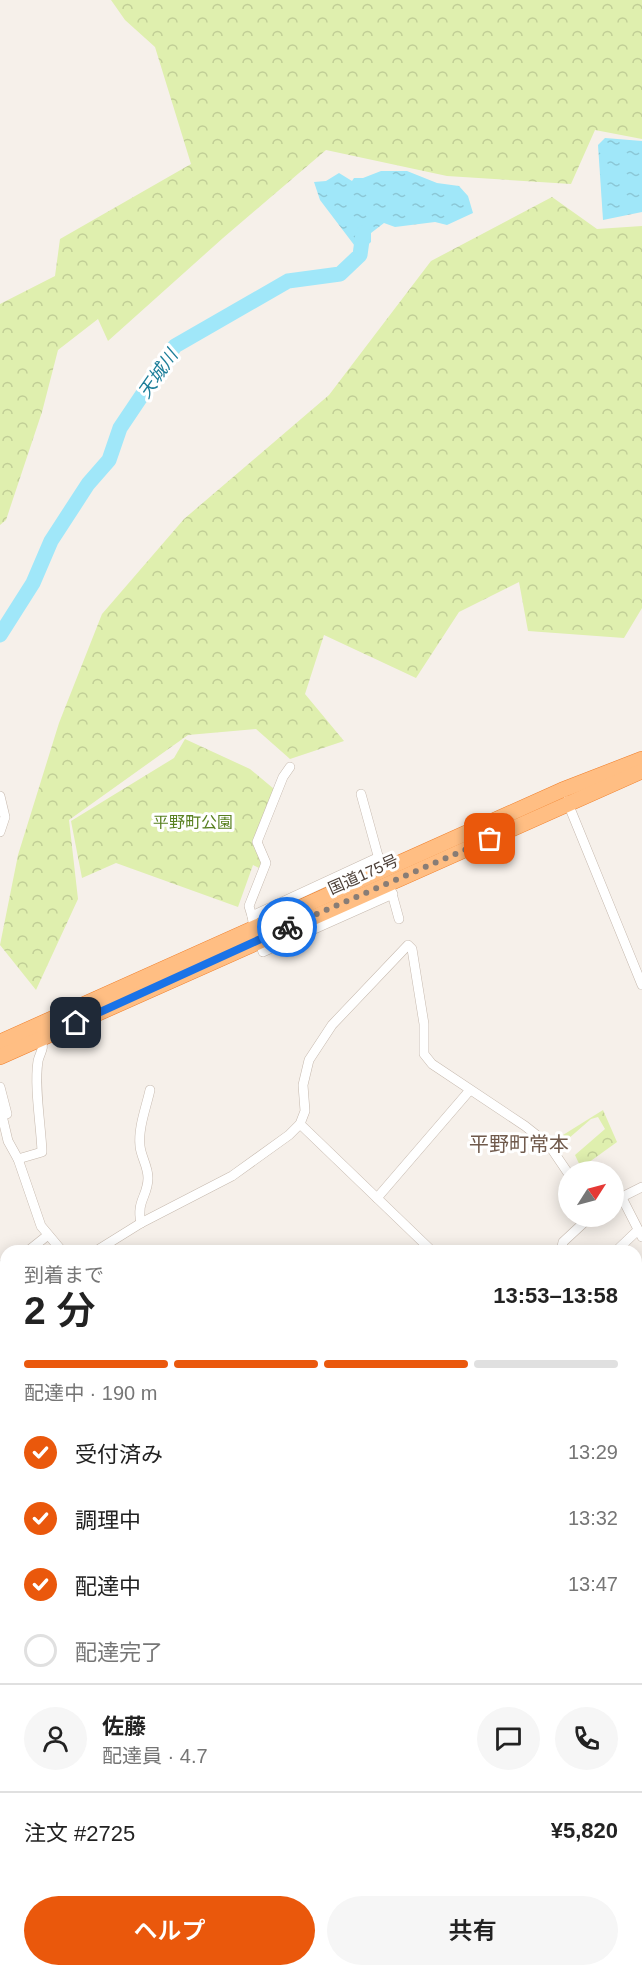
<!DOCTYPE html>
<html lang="ja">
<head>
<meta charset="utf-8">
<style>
	:root { --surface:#fff; --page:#f6f6f6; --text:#222; --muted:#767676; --line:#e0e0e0; --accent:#ea580c }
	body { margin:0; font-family:Helvetica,"Noto Sans JP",sans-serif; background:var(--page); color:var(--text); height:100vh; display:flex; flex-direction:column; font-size:22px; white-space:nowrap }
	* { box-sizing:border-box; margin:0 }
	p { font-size:20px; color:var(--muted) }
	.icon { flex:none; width:33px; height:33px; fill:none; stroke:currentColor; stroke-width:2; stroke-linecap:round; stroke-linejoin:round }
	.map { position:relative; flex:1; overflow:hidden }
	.details { position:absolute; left:0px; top:1245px; width:642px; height:732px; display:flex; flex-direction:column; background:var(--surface); border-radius:18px 18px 0 0; box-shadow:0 3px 15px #0003 }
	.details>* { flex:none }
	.needle { width:39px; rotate:54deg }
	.fabs { position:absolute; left:558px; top:1161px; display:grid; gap:12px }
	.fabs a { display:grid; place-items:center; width:66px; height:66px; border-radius:50%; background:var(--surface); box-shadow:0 3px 15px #0003; font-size:30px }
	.pin { position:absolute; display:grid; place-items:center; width:51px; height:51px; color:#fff; margin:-26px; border-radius:12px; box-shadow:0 3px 9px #0006 }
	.courier { position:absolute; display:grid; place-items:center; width:60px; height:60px; margin:-30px; border:4px solid #1a73e8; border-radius:50%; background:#fff; color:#222; box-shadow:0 2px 8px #0007 }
	.overview em { font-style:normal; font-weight:600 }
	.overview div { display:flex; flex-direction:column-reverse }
	.overview { display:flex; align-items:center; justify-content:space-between; height:102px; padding:0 24px }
	h1 { font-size:39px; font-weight:600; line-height:45px }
	.bar { display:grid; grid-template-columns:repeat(4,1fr); gap:9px 6px; align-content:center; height:72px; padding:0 24px }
	.bar i { height:8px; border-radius:4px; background:var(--line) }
	.bar .active { background:var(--accent) }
	.bar p { grid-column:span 4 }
	.line { display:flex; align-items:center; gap:15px; padding:0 24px; border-top:2px solid var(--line) }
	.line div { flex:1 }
	.round { display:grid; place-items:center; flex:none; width:63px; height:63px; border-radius:32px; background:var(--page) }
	ol { padding:0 24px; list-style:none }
	li { display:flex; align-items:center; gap:18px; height:66px }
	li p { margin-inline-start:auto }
	li .icon { padding:6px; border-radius:50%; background:var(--accent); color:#fff; stroke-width:4 }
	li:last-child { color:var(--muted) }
	li i { width:33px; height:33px; border:3px solid var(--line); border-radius:50% }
	.button { display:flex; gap:12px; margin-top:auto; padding:12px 24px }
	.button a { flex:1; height:69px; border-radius:36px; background:var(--accent); color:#fff; font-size:24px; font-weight:600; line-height:69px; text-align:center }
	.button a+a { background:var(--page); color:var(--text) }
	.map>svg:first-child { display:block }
	.grass { fill:url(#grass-dots) }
	.forest { fill:url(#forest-crowns) }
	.water { fill:url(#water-ripples) }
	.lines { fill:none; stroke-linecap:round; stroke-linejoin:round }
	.stream { stroke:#a0e7f9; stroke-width:2 }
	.river { stroke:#a0e7f9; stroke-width:15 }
	.minor-casing { stroke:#c6b9ae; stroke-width:10 }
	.primary-casing { stroke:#f2a65c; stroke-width:16 }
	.trunk-casing { stroke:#f07e2a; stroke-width:16 }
	.minor { stroke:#fff; stroke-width:9 }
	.primary { stroke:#ffcd9a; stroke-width:15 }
	.trunk { stroke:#ffbe83; stroke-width:15 }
	.done { stroke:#887d76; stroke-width:6; stroke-dasharray:0 10.8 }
	.route { stroke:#1a73e8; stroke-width:8 }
	.labels { text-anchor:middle; stroke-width:6; stroke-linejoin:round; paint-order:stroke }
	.park-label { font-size:16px; fill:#588020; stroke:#fff }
	.street-label { font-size:16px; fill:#4c3f37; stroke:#fff }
	.water-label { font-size:18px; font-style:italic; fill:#1d7e99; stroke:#fff }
	.quarter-label { font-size:20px; fill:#705a4c; stroke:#fff }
</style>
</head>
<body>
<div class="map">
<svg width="642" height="1977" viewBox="0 0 642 1977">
	<defs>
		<pattern id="grass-dots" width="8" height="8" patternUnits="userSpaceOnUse" patternTransform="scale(1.5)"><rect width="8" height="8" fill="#dfefae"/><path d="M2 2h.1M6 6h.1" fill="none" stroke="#c1ce96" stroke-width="1.8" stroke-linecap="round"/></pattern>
		<pattern id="forest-crowns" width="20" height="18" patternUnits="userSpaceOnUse" patternTransform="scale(1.5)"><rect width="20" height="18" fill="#dfefae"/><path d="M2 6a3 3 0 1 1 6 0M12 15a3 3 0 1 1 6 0" fill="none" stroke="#c1ce96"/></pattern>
		<pattern id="water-ripples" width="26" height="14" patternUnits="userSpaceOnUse" patternTransform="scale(1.5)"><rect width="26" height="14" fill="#a0e7f9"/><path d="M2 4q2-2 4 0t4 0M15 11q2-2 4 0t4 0" fill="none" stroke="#8bc7d6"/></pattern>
	</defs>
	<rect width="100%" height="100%" fill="#f6f0ea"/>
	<g class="grass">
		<path d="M0 1628 6 1630V1701L0 1700Z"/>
		<path d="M642 1667V1718H636V1668Z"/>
	</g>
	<g class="forest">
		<path d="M111 0H642V139L595 130 571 184 447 176 326 150 223 238 108 341 98 319 58 350 42 412 6 520 0 525V304L55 276 60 239 191 164 155 47 125 20Z"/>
		<path d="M552 197 597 229 642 226V608L624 638 528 631 519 582 459 612 416 678 324 635 305 694 344 741 290 759 256 729 188 735 69 820 78 899 36 990 0 945 18 855 59 723 102 614 184 519 329 395 431 261Z"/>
		<path d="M185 739 250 769 274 789 257 832 261 862 259 868 253 865 238 907 116 863 82 878 71 821 174 758Z"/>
		<path d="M603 1110 617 1142 581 1168 575 1155 605 1129 598 1117 591 1119 568 1139 563 1135Z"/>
	</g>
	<g class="water">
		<path d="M605 138 642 141V212L603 220 598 145Z"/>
		<path d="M381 171H407L437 183 459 186 468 196 473 213 447 225 435 222 395 227 384 223 371 233V242L364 248 366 257 364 258 320 200 314 182 326 181 339 173 352 181 354 178H363Z"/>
	</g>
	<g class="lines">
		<path class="stream" d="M0 1330 6 1326"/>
		<g class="river">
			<path d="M0 635 33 583 51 541 88 484 109 460 120 428 175 346 288 281 340 274 360 255 363 233"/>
			<path d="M636 1501 642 1485"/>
			<path d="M0 1677 6 1676"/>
		</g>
		<g class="minor-casing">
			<g id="minor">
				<path d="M361 794 380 863"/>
				<path d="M0 796 5 817 0 832"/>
				<path d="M567 801 642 985"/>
				<path d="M391 890 399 919"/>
				<path d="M252 916 249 906 266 863 257 842 283 777 290 767"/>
				<path d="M253 922 252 916 379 857"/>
				<path d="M259 940 263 952 393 894"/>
				<path d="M0 1087 7 1114"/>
				<path d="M0 1107 8 1141 18 1159 41 1226 62 1251"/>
				<path d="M300 1124 432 1251"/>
				<path d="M18 1159 42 1152C41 1125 34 1087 38 1061 40 1052 45 1049 41 1039"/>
				<path d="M621 1196 642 1237"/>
				<path d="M377 1198 470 1090"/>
				<path d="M614 1201 642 1187"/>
				<path d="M141 1223C136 1201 148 1196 148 1178 148 1166 141 1157 140 1146 138 1128 146 1108 150 1090"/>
				<path d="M28 1251 48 1235"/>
				<path d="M96 1251 141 1223 232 1176 289 1135 300 1124 305 1111 303 1085 309 1060 332 1025 408 945 412 949 424 1024V1054L432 1064 525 1126 549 1145 568 1173"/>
				<path d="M561 1251 563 1242 591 1216"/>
				<path d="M616 1251 638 1230"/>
				<path d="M0 1266 6 1264"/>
				<path d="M0 1339 6 1335"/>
				<path d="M636 1475 642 1460"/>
				<path d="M636 1536 642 1509"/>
				<path d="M254 1971 256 1977"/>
			</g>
		</g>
		<g class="primary-casing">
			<g id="primary">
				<path d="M0 1558 6 1559"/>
				<path d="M636 1625H642"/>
			</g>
		</g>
		<g class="trunk-casing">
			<g id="trunk">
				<path d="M0 1042 562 790 642 759"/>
				<path d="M0 1057 642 771"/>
			</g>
		</g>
		<use href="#minor" class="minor"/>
		<use href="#primary" class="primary"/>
		<use href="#trunk" class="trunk"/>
	</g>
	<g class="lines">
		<path class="done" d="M287 927 490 839"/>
		<path class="route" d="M76 1023 287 927"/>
	</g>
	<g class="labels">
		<g class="park-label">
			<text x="193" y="828">平野町公園</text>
		</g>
		<g class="street-label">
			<text transform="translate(363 874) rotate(-24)" y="6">国道175号</text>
		</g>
		<g class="water-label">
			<text transform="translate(158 374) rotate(-55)" y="6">天城川</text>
		</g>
		<g class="quarter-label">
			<text x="519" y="1151">平野町常本</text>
		</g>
	</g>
</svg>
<div class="fabs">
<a><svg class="needle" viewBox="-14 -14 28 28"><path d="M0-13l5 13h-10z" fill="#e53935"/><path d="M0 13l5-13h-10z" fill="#767676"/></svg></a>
</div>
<div class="pin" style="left:490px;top:839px;background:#ea580c"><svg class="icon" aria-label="bag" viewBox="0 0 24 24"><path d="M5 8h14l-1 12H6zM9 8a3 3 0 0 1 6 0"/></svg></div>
<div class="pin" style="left:76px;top:1023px;background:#1f2937"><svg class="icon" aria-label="home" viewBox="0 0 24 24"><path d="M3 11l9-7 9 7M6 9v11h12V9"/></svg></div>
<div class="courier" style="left:287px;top:927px"><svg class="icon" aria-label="bike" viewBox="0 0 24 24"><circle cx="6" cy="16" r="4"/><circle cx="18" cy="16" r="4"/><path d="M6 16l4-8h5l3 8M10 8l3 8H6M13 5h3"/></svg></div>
<section class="details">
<div class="overview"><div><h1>2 分</h1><p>到着まで</p></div><em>13:53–13:58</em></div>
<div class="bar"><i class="active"></i><i class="active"></i><i class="active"></i><i></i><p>配達中 · 190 m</p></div>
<ol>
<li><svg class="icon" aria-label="check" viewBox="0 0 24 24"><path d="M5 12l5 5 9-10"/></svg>受付済み<p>13:29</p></li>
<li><svg class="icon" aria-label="check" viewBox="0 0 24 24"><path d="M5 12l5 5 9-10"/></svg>調理中<p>13:32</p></li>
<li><svg class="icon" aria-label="check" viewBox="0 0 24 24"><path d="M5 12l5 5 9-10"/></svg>配達中<p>13:47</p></li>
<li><i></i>配達完了</li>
</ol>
<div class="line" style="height:108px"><a class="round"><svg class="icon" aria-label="person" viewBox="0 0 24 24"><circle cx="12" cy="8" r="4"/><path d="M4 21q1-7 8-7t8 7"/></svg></a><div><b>佐藤</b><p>配達員 · 4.7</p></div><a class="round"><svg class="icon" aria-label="chat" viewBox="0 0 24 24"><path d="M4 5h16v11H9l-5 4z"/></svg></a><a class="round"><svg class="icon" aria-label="phone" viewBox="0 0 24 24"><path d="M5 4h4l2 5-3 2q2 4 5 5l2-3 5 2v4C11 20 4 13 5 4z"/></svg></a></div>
<div class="line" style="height:78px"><div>注文 #2725</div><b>¥5,820</b></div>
<div class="button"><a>ヘルプ</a><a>共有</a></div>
</section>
</div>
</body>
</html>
